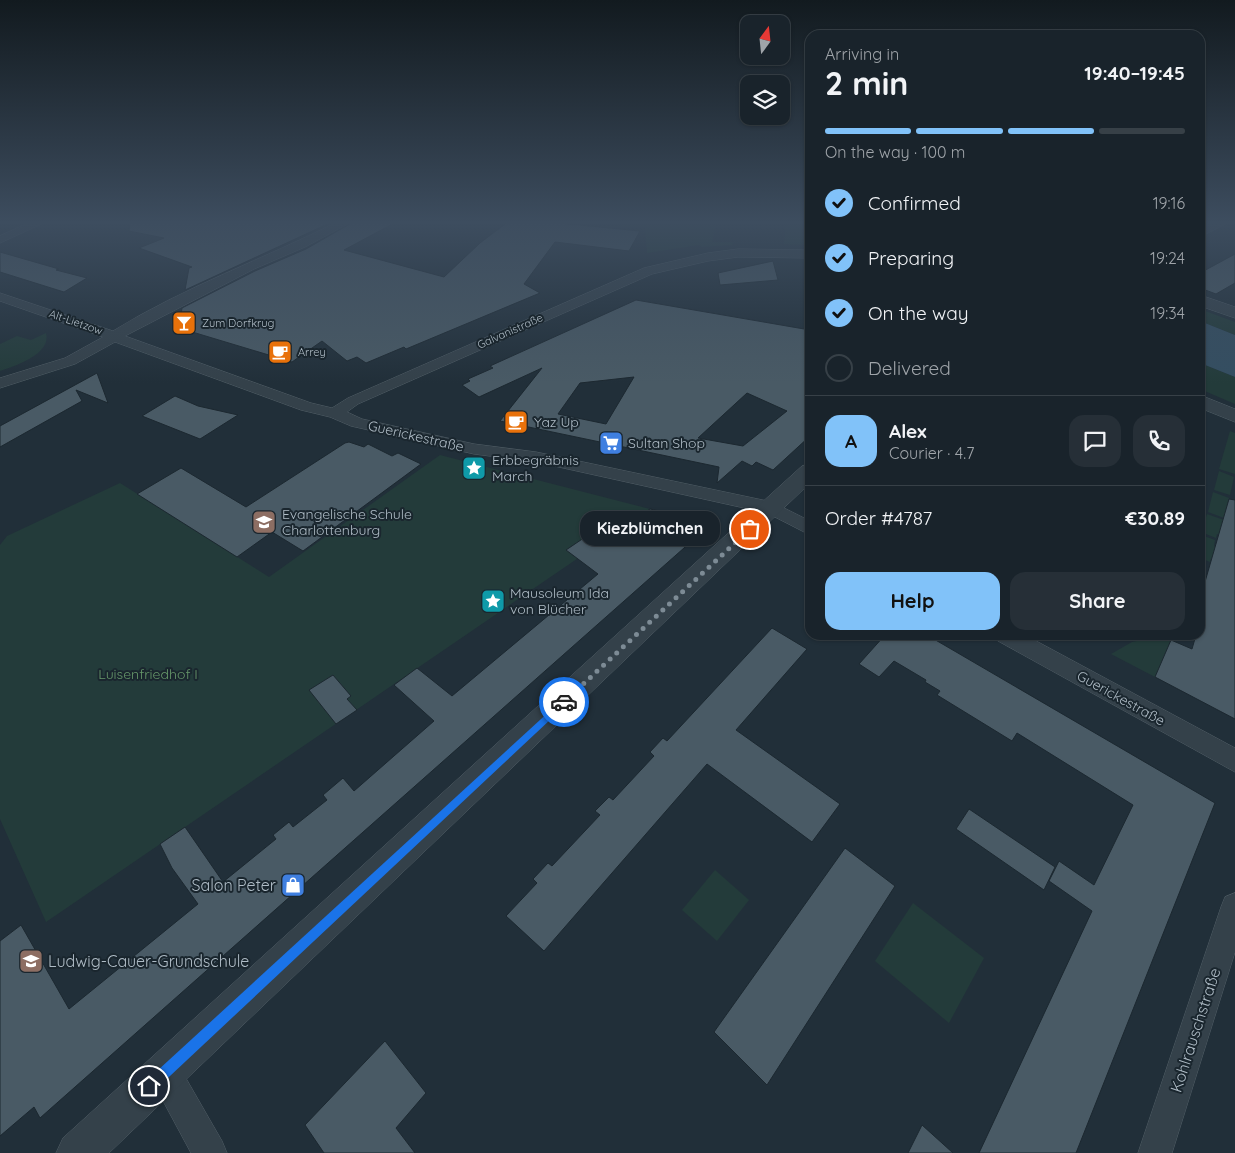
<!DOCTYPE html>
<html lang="en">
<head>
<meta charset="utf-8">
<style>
	:root { --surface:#19232b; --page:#262f37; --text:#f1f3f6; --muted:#9fa4a9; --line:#374047; --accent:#81c2f9 }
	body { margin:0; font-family:Quicksand,sans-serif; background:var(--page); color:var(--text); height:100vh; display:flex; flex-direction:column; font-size:19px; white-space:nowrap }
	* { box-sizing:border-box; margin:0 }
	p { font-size:16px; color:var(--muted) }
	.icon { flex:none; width:28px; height:28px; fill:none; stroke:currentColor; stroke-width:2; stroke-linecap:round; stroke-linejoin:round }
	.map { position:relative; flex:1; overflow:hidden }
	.panel { position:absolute; left:805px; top:30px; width:400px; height:610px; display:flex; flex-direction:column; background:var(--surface); border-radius:15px; box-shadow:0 1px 4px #0004,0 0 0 1px var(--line) }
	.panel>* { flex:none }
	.needle { width:32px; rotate:15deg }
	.tools { position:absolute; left:740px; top:15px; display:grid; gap:10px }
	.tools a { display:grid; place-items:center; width:50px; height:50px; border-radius:10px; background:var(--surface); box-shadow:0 1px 4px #0004,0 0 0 1px var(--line); font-size:25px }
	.pin { position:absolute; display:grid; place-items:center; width:42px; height:42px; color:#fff; margin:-21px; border:2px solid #fff; border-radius:50%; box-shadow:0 1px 5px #0007 }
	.courier { position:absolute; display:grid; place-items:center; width:50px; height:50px; margin:-25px; border:4px solid #1a73e8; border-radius:50%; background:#fff; color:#222; box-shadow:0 1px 6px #0007 }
	.bubble { position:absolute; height:35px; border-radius:15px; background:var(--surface); box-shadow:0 1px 4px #0004,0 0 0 1px var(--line); font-size:16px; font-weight:700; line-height:35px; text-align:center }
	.summary em { font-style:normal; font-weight:700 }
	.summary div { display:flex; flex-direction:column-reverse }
	.summary { display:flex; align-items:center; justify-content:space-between; height:85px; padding:0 20px }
	h1 { font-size:32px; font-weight:700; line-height:38px }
	.bar { display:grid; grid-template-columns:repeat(4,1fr); gap:8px 5px; align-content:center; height:60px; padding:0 20px }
	.bar i { height:6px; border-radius:4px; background:var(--line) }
	.bar .selected { background:var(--accent) }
	.bar p { grid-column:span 4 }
	.line { display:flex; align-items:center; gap:12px; padding:0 20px; border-top:1px solid var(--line) }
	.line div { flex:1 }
	.round { display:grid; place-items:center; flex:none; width:52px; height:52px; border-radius:15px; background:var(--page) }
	ol { padding:0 20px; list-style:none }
	li { display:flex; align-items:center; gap:15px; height:55px }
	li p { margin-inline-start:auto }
	li .icon { padding:5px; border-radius:50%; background:var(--accent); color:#111; stroke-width:4 }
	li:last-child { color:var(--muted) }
	li i { width:28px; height:28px; border:2px solid var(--line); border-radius:50% }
	.cta { display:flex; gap:10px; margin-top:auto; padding:10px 20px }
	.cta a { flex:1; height:58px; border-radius:15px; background:var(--accent); color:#111; font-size:20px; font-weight:700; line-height:58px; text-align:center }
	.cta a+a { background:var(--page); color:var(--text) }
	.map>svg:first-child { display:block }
	.green { fill:#233b3a }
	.water { fill:#344e61 }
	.building { fill:#495a65; stroke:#1c2830; fill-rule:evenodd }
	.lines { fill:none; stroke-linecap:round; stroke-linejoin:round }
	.minor-casing { stroke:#525f67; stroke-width:1 }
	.tertiary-casing { stroke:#525f67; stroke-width:1 }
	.minor { fill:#34414a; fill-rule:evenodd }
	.tertiary { fill:#34414a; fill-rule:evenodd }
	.route { fill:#1a73e8 }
	.done { stroke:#7d8b95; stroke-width:5; stroke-dasharray:0 9 }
	.labels { text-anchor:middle; stroke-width:4; stroke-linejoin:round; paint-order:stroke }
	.far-street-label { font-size:11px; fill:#afbcc6; stroke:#1a262e }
	.far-poi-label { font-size:11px; fill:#afbcc6; stroke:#1a262e; text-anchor:start }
	.poi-label { font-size:14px; fill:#afbcc6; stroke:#1a262e; text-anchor:start }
	.street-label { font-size:14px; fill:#afbcc6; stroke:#1a262e }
	.park-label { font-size:14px; fill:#66976a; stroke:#1a262e }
	.near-poi-label { font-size:16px; fill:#afbcc6; stroke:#1a262e; text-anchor:end }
	.near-street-label { font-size:16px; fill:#afbcc6; stroke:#1a262e }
</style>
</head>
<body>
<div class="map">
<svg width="1235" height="1153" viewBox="0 0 1235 1153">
	<rect width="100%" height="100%" fill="#212f39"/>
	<g class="green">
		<path d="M572 221H717L712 242H733L732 245 702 247 699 245 647 253 645 228Z"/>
		<path d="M774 221H810V245L784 244 786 223Z"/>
		<path d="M1200 309 1235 322V335L1200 321Z"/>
		<path d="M46 333C52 354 15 366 0 371V344L17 336 31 340Z"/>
		<path d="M1200 363 1235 377V404L1200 389Z"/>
		<path d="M1230 431 1235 433V474L1219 469Z"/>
		<path d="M440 455 650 509 46 922 0 819V545L7 536 120 483 269 577Z"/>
		<path d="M1219 471 1234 477 1230 495 1214 490Z"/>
		<path d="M1213 492 1229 498 1224 518 1208 512Z"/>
		<path d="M1207 514 1224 520 1220 534H1217L1216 538 1201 532Z"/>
		<path d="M1201 535 1215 540 1214 546 1217 547 1214 559 1211 558 1210 562 1200 558Z"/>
		<path d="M1161 636 1171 640 1155 677 1111 654 1132 642Z"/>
		<path d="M715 870 749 900 717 941 682 910Z"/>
		<path d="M913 903 984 958 949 1023 875 961Z"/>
	</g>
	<path class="water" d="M1200 321 1235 335V377L1200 363Z"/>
	<g class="building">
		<path d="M130 221H334L185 290 189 268 192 267 139 248 164 238 129 231Z"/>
		<path d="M355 221H398L344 250 444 277 480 243 509 221H539L640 231 629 251 555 242 524 284 540 293 406 349 404 347 366 363 357 357 347 361 322 341 292 362 179 328 182 308 255 271 306 249Z"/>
		<path d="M0 252 59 269 56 270 87 278 64 292 0 272Z"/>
		<path d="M1235 254V283L1216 294 1200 288V273Z"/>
		<path d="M773 261 778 280 720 285 718 273Z"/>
		<path d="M636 300 810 330V436L773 470 756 462 752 466 742 461 717 483 719 467 500 421 542 368 479 397 462 385 470 381 468 379 493 368 490 366ZM634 377 606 424 558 414 580 383ZM747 393 787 411 743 446 698 438Z"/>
		<path d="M97 373 108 403 76 390 82 401 0 447V426Z"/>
		<path d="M175 396 198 406 238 415 200 439 142 416Z"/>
		<path d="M349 442 364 447 368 444 392 456 398 453 421 464 303 551 272 532 237 557 137 494 181 468 246 507 345 443Z"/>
		<path d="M1229 499 1235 500V719L1155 677 1171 640 1192 649 1196 635H1200V599Z"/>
		<path d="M650 509 681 516 693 540 40 1118 34 1107 0 1136V941L21 925 69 1009 198 904 172 868 160 844 185 827 223 882 276 839 273 835 289 822 293 827 327 800 323 795 343 778 354 791 434 721 394 685 417 668 452 696 598 574 566 550 600 527 612 535Z"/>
		<path d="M772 628 807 649 736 730 840 804 812 842 707 764 544 951 506 916 537 883 533 879 548 863 552 866 600 815 595 811 609 797 613 800 654 756 650 752 663 738 667 741Z"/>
		<path d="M885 635H927L1215 803 1076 1153H979L1092 911 1049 881 1059 861 1094 885 1133 805 1017 733 1012 741 937 695 940 691 925 682 926 680 894 661 879 677 859 664Z"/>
		<path d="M333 675 351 696 347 699 357 710 336 724 309 690Z"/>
		<path d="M969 809 1055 867 1044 890 956 829Z"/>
		<path d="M845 848 895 886 767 1085 714 1032Z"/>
		<path d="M385 1041 426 1093 396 1128 415 1153H324L305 1125Z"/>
		<path d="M922 1125 953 1153H908Z"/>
	</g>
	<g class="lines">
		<g class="minor-casing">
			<g id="minor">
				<path d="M33 221H48L0 243V236Z"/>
				<path d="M339 221H353L305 247 254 269 125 336 311 403 332 408 348 398 644 268 708 253 738 249 810 250V258L738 257 708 261 652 274 358 404 347 412 362 419 474 444 536 452 772 502 810 521V535L767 513 536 462 474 454 351 426 330 417 301 410 115 342 75 364 0 388V378L65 358 103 337 0 301V293L113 331C184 287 264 259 339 221Z"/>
				<path d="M995 635H1025L1235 748V772L998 641Z"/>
				<path d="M1235 893V952L1172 1153H1138L1221 907 1225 897Z"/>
				<path d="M164 1057 176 1061 222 1141 227 1153H191L148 1073 152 1061Z"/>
			</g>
		</g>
		<g class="tertiary-casing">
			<g id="tertiary">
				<path d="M1212 221H1231L1200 237V228Z"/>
				<path d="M1200 295 1235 307V318L1200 306Z"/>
				<path d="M1200 395 1235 409V422L1200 408Z"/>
				<path d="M810 464V483L109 1153H56L63 1138 802 466Z"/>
			</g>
		</g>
		<use href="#minor" class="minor"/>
		<use href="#tertiary" class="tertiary"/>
	</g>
	<linearGradient id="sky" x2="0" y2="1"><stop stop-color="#121a1f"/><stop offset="0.58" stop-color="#3d4d5f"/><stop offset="1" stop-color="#3d4d5f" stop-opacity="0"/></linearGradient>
	<rect width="1235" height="383" fill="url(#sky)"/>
	<path class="route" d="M564 698 567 699V704L154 1091 149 1093 145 1091 143 1086 145 1082Z"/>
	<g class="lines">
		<path class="done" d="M564 702 750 529"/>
	</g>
	<defs>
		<g id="bar-square" transform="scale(1.25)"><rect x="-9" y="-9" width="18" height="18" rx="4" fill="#e8710a" stroke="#1a262e"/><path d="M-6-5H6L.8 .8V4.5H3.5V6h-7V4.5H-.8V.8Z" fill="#fff"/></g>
		<g id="cafe-square" transform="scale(1.25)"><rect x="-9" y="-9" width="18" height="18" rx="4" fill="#e8710a" stroke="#1a262e"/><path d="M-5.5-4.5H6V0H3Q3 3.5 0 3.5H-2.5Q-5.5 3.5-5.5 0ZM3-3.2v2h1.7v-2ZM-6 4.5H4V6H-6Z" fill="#fff"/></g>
		<g id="supermarket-square" transform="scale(1.25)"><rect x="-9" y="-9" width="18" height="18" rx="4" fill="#3f7fe0" stroke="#1a262e"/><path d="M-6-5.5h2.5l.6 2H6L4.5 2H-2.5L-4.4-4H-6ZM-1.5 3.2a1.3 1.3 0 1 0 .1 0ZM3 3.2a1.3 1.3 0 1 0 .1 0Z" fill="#fff"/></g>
		<g id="sight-square" transform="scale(1.25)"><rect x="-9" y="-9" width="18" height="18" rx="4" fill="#0f9aa8" stroke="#1a262e"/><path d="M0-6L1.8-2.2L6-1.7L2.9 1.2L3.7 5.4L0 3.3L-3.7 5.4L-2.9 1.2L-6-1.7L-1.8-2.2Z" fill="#fff"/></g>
		<g id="school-square" transform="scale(1.25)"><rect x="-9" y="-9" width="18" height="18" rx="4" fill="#8d6e63" stroke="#1a262e"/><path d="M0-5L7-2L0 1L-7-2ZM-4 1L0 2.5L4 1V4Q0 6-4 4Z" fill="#fff"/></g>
		<g id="shop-square" transform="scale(1.25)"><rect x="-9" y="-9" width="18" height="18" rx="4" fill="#3f7fe0" stroke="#1a262e"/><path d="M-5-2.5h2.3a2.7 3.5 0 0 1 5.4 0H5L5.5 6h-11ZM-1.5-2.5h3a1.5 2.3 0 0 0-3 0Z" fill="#fff"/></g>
	</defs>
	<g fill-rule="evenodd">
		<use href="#bar-square" x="184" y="323"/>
		<use href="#cafe-square" x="280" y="352"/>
		<use href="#cafe-square" x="516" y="422"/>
		<use href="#supermarket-square" x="611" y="443"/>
		<use href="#sight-square" x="474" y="468"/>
		<use href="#school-square" x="264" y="522"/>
		<use href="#sight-square" x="493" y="601"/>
		<use href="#shop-square" x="293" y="885"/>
		<use href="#school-square" x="31" y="961"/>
	</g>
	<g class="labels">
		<g class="far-street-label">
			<text transform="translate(76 322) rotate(19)" y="4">Alt-Lietzow</text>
			<text transform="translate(510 331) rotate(-24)" y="4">Galvanistraße</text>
		</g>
		<g class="far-poi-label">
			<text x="202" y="327">Zum Dorfkrug</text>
			<text x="298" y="356">Arrey</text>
		</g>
		<g class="poi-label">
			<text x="534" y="427">Yaz Up</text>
			<text x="628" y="448">Sultan Shop</text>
			<text x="492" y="465">Erbbegräbnis<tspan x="492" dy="16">March</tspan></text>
			<text x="282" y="519">Evangelische Schule<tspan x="282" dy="16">Charlottenburg</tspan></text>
			<text x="510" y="598">Mausoleum Ida<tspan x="510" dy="16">von Blücher</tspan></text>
		</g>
		<g class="street-label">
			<text transform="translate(416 436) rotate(13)" y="5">Guerickestraße</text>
			<text transform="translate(1121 698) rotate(29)" y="5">Guerickestraße</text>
		</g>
		<g class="park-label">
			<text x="148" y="679">Luisenfriedhof I</text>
		</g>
		<g class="near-poi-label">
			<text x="276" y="891">Salon Peter</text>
			<text x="48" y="967" text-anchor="start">Ludwig-Cauer-Grundschule</text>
		</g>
		<g class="near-street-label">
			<text transform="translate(1195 1030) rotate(-72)" y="6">Kohlrauschstraße</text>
		</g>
	</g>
</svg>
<div class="tools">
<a><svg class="needle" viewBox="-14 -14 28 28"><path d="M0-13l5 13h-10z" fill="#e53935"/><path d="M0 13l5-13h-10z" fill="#9fa4a9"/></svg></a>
<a><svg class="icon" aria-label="layers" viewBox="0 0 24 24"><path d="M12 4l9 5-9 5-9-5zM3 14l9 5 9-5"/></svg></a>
</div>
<div class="pin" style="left:750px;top:529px;background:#ea580c"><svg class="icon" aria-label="bag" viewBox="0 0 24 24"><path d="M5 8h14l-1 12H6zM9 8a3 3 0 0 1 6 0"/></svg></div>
<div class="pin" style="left:149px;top:1086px;background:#1f2937"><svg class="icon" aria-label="home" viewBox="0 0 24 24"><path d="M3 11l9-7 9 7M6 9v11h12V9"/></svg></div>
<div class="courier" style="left:564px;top:702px"><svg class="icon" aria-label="car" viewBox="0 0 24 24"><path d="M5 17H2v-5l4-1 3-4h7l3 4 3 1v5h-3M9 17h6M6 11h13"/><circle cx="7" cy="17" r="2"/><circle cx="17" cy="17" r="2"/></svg></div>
<div class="bubble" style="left:580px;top:511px;width:140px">Kiezblümchen</div>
<section class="panel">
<div class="summary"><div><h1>2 min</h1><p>Arriving in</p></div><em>19:40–19:45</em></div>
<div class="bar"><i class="selected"></i><i class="selected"></i><i class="selected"></i><i></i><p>On the way · 100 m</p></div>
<ol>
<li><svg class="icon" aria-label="check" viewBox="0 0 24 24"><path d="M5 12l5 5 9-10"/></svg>Confirmed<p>19:16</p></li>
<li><svg class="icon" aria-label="check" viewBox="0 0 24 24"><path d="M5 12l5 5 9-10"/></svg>Preparing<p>19:24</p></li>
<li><svg class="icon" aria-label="check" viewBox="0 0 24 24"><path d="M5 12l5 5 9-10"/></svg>On the way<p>19:34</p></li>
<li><i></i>Delivered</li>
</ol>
<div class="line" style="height:90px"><b class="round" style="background:var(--accent);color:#111">A</b><div><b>Alex</b><p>Courier · 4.7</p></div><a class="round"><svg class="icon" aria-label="chat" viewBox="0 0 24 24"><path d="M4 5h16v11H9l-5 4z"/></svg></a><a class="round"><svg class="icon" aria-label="phone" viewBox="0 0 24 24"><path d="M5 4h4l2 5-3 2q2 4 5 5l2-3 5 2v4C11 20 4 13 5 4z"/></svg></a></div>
<div class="line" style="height:65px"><div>Order #4787</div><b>€30.89</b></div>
<div class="cta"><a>Help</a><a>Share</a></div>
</section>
</div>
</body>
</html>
